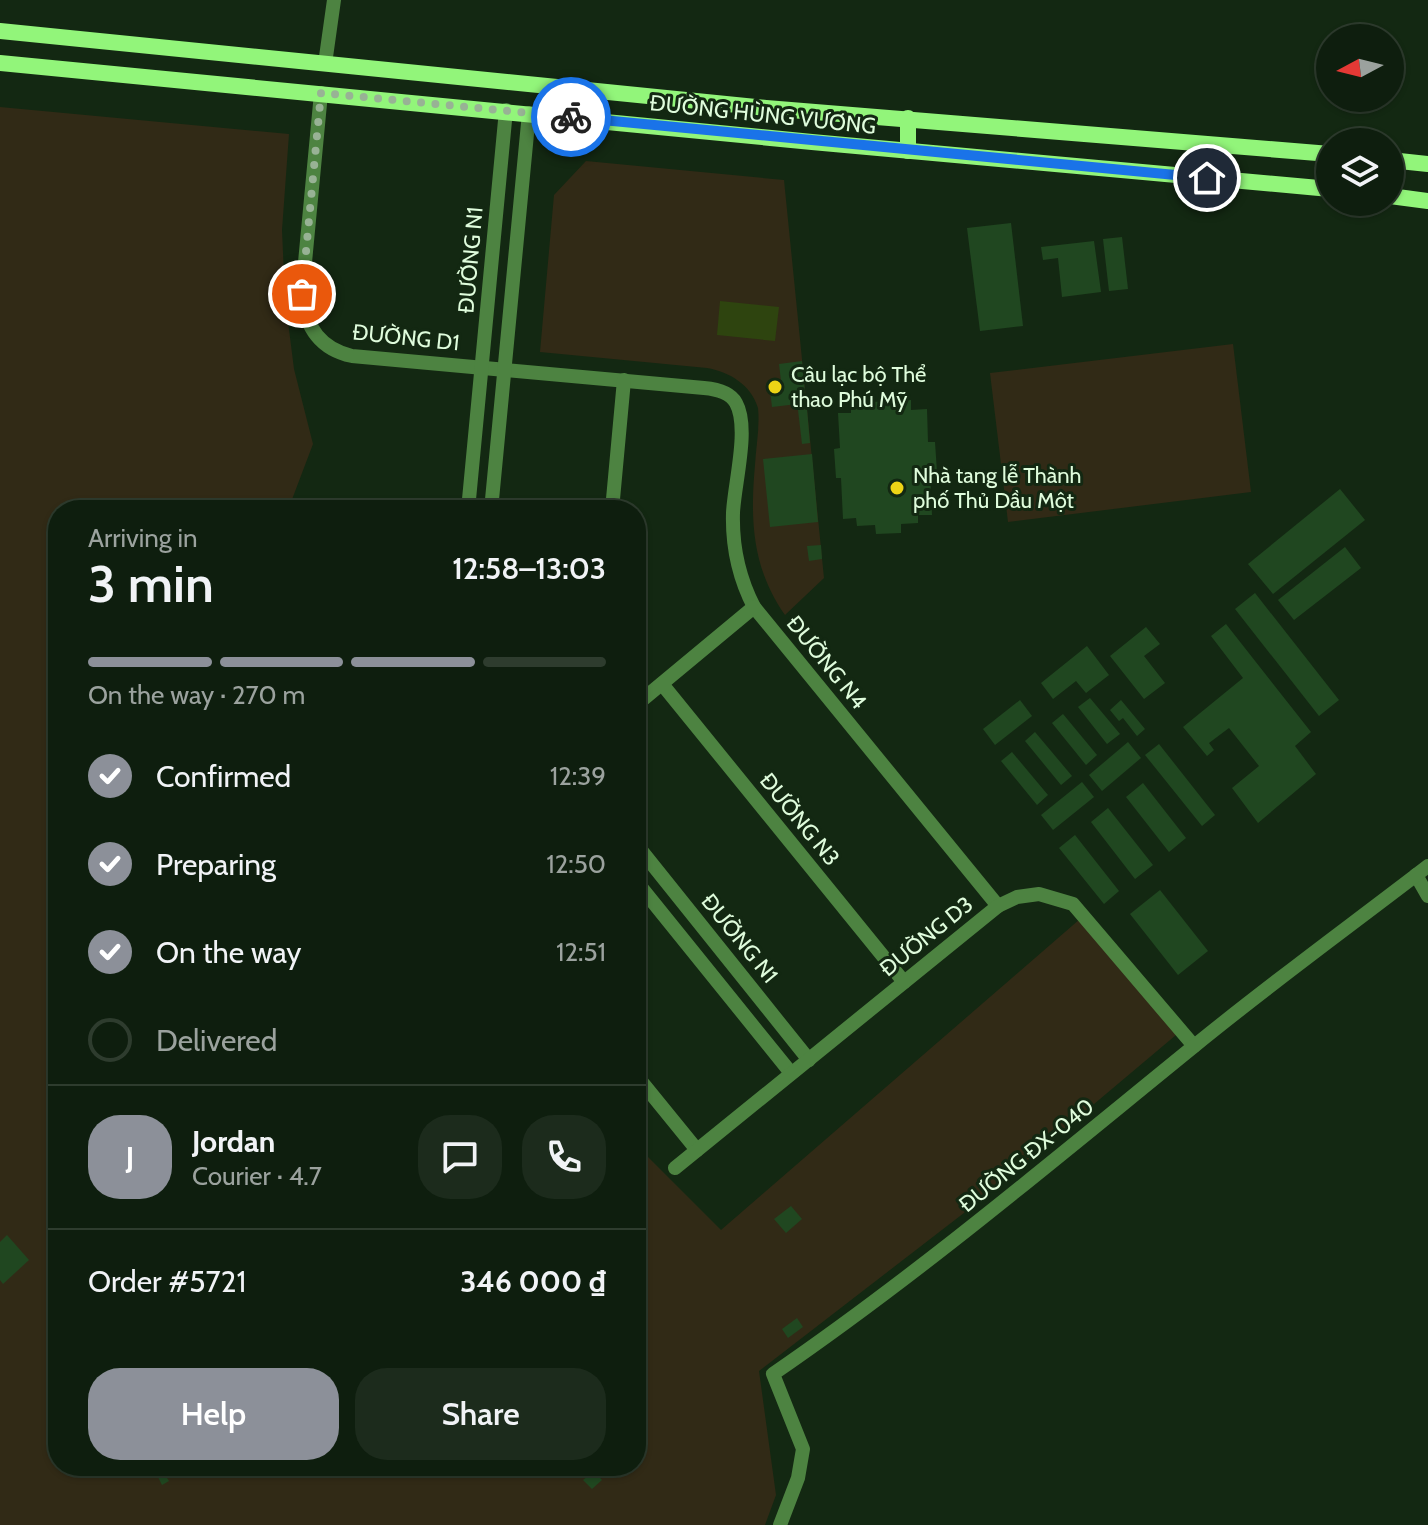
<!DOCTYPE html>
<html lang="en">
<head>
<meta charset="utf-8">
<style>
	:root { --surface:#0e1e0e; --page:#1c2b1c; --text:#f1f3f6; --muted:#9ba29e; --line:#2e3c2e; --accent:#8c9099 }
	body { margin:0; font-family:Cabin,sans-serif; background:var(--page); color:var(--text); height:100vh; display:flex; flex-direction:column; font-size:30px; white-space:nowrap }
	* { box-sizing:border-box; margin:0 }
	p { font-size:26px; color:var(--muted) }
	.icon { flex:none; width:44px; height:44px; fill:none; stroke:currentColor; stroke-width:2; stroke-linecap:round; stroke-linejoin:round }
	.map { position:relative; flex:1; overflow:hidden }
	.drawer { position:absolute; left:48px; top:500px; width:598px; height:976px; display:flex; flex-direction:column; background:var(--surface); border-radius:32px; box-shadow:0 2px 6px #0004,0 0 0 2px var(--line) }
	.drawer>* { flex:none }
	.needle { width:52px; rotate:263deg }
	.buttons { position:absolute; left:1316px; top:24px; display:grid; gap:16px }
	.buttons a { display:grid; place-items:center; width:88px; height:88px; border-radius:50%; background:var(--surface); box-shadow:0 2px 6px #0004,0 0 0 2px var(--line); font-size:40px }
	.pin { position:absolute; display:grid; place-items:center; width:68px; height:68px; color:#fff; margin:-34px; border:4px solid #fff; border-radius:50%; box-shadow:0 2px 8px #0007 }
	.courier { position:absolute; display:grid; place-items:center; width:80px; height:80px; margin:-40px; border:6px solid #1a73e8; border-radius:50%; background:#fff; color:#222; box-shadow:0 2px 10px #0007 }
	.headline em { font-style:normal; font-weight:600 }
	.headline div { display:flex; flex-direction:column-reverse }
	.headline { display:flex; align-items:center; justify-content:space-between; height:136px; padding:0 40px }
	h1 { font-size:52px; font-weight:600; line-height:60px }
	.bar { display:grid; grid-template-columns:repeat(4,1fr); gap:12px 8px; align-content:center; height:96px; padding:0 40px }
	.bar i { height:10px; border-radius:6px; background:var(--line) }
	.bar .current { background:var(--accent) }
	.bar p { grid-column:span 4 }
	.line { display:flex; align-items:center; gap:20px; padding:0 40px; border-top:2px solid var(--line) }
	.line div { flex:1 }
	.round { display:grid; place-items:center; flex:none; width:84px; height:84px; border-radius:32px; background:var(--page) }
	ol { padding:0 40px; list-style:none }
	li { display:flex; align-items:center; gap:24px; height:88px }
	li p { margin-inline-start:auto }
	li .icon { padding:8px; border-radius:50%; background:var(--accent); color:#fff; stroke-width:4 }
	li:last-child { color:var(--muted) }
	li i { width:44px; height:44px; border:4px solid var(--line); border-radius:50% }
	.cta { display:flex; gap:16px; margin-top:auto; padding:16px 40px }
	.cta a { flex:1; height:92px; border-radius:32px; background:var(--accent); color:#fff; font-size:32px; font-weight:600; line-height:92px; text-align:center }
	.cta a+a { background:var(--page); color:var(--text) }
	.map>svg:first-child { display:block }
	.green { fill:#312a16 }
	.water { fill:#2e440f }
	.building { fill:#204720 }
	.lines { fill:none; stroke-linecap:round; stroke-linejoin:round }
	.street { stroke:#4d8341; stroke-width:14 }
	.secondary { stroke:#92f57a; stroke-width:16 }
	.done { stroke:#98b295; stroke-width:8; stroke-dasharray:0 14.4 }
	.route { stroke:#1a73e8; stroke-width:10 }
	.poi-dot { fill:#eed416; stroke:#132812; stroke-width:3 }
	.labels { text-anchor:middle; stroke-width:6; stroke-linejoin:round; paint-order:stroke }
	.street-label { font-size:22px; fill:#dffcdc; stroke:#132812 }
	.poi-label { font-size:22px; fill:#dffcdc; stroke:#132812; text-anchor:start }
</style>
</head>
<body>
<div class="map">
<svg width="1428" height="1525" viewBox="0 0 1428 1525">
	<rect width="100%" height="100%" fill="#132812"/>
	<g class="green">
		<path d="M0 107 289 134 282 230 285 298 294 369 313 444 288 510H58V1466H636V1145L721 1230 1080 919 1176 1035 973 1206 759 1371 776 1495 765 1525H0Z"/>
		<path d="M586 161 784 180 824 578 785 615C752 568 750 520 755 465 756 446 760 427 758 408 751 385 730 372 707 368L540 352 554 195Z"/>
		<path d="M1233 344 1251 492 1008 522 990 373Z"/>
	</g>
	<path class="water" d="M720 301 779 307 775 341 717 335Z"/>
	<g class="building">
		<path d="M1011 223 1023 326 980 331 967 228Z"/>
		<path d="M1122 237 1128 289 1109 291 1103 239Z"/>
		<path d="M1094 241 1101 292 1062 297 1058 258 1043 260 1041 247Z"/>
		<path d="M802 361 806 403 772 407 769 382 781 381 779 364Z"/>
		<path d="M911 400V410L927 409 928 442H935L937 472H930L932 515H918V523L901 524V533L876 534 875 525 857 526 856 518 843 519 841 478H836L834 449 840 448 838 413H851V403Z"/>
		<path d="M807 409 810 443 802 444 798 410Z"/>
		<path d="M812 454 818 522 770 527 763 459Z"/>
		<path d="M1340 489 1365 520 1273 594 1248 564Z"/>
		<path d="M821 545 822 559 809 561 807 546Z"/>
		<path d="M1345 547 1361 568 1294 620 1278 600Z"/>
		<path d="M1255 593 1339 700 1319 716 1235 609Z"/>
		<path d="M1226 624 1311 732 1295 746 1316 774 1258 823 1232 788 1259 766 1229 728 1209 743 1214 750 1207 756 1183 727 1243 678 1211 636Z"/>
		<path d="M1146 627 1160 644 1144 656 1165 683 1144 699 1110 656Z"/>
		<path d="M1087 646 1109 675 1086 693 1076 681 1053 699 1041 683Z"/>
		<path d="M1090 698 1120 734 1107 744 1078 707Z"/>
		<path d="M1020 700 1032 716 995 745 983 729Z"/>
		<path d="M1121 700 1145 729 1137 736 1123 718 1119 721 1110 710Z"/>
		<path d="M1063 714 1097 755 1086 765 1052 723Z"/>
		<path d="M1035 732 1072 776 1061 785 1025 741Z"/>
		<path d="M1128 742 1141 758 1102 791 1089 775Z"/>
		<path d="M1159 744 1215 815 1202 826 1145 755Z"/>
		<path d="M1012 752 1048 795 1037 805 1001 761Z"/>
		<path d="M1082 782 1094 797 1053 830 1041 815Z"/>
		<path d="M1143 783 1186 838 1169 852 1126 797Z"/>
		<path d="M1108 808 1153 865 1135 879 1091 822Z"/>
		<path d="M1075 835 1119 891 1104 904 1059 848Z"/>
		<path d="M1160 890 1208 951 1178 975 1130 914Z"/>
		<path d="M791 1206 802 1219 786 1233 774 1219Z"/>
		<path d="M7 1235 29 1260 3 1284 0 1280V1242Z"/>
		<path d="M797 1318 803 1327 788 1338 782 1329Z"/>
		<path d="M594 1471 602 1480 592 1489 583 1480Z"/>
		<path d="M164 1473 169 1481 162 1485 158 1477Z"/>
	</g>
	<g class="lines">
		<g class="street">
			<path d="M325 64 334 0"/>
			<path d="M321 93 302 294C305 327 320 349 352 356L704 388C716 389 730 392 736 403 750 428 734 485 733 513 732 547 739 578 754 607L998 906"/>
			<path d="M468 510 506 110"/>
			<path d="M491 510 529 113"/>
			<path d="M612 510 624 380"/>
			<path d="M662 684 904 982"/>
			<path d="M636 705 754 607"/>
			<path d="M636 844 809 1060"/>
			<path d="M1416 875 1428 896"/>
			<path d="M636 881 791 1073"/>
			<path d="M636 1075 697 1150"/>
			<path d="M675 1168 998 906 1017 897 1039 894 1073 904 1194 1046"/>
			<path d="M780 1525 798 1478 803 1449 773 1374C920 1273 1055 1159 1193 1047 1270 984 1350 926 1428 866"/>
		</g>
		<g class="secondary">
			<path d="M0 31 766 108 1330 154"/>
			<path d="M0 63 812 142 1330 189"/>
			<path d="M908 151V118"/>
			<path d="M1390 160 1428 164"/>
			<path d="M1390 196 1428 201"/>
		</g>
	</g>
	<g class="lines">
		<path class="done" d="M302 294 321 93 571 117"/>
		<path class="route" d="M571 117 1207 178"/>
	</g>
	<g class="poi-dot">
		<circle cx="775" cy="387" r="8"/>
		<circle cx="897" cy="488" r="8"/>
	</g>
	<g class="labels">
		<g class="street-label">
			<text transform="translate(763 114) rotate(6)" y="8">ĐƯỜNG HÙNG VƯƠNG</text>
			<text transform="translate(470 260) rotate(-85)" y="8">ĐƯỜNG N1</text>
			<text transform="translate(406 337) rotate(6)" y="8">ĐƯỜNG D1</text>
			<text transform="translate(827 662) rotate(51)" y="8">ĐƯỜNG N4</text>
			<text transform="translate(800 819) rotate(51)" y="8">ĐƯỜNG N3</text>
			<text transform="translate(926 936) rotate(-39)" y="8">ĐƯỜNG D3</text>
			<text transform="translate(740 938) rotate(51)" y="8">ĐƯỜNG N1</text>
			<text transform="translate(1026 1155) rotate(-39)" y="8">ĐƯỜNG ĐX-040</text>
		</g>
		<g class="poi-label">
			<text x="791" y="382">Câu lạc bộ Thể<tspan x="791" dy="25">thao Phú Mỹ</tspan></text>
			<text x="913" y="483">Nhà tang lễ Thành<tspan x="913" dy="25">phố Thủ Dầu Một</tspan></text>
		</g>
	</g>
</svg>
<div class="buttons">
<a><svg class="needle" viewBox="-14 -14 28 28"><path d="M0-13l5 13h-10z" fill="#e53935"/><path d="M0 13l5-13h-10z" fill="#9ba29e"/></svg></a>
<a><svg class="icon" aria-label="layers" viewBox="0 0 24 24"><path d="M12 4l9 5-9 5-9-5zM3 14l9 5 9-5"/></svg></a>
</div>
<div class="pin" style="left:302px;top:294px;background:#ea580c"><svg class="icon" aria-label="bag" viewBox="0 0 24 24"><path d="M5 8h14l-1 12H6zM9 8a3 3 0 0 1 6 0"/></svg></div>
<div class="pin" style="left:1207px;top:178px;background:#1f2937"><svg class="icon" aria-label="home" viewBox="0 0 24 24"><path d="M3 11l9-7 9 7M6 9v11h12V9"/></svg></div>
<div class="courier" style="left:571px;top:117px"><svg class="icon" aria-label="bike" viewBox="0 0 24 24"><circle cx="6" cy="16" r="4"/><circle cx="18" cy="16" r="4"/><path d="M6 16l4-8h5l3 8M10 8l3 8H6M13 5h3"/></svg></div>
<section class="drawer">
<div class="headline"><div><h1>3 min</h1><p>Arriving in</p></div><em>12:58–13:03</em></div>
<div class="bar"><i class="current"></i><i class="current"></i><i class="current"></i><i></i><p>On the way · 270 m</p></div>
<ol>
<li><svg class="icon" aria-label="check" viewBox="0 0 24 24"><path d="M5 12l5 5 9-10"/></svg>Confirmed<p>12:39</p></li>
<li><svg class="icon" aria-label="check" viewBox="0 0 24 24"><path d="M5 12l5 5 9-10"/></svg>Preparing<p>12:50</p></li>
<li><svg class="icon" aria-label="check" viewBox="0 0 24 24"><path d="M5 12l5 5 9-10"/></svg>On the way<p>12:51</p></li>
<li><i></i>Delivered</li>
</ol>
<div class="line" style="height:144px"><b class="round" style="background:var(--accent);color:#fff">J</b><div><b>Jordan</b><p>Courier · 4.7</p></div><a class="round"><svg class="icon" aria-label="chat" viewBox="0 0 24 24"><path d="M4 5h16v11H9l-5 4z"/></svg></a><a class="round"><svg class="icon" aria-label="phone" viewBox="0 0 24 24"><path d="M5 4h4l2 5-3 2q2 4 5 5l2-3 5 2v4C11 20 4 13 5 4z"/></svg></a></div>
<div class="line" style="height:104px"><div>Order #5721</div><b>346 000 ₫</b></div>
<div class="cta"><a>Help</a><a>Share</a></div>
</section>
</div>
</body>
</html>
